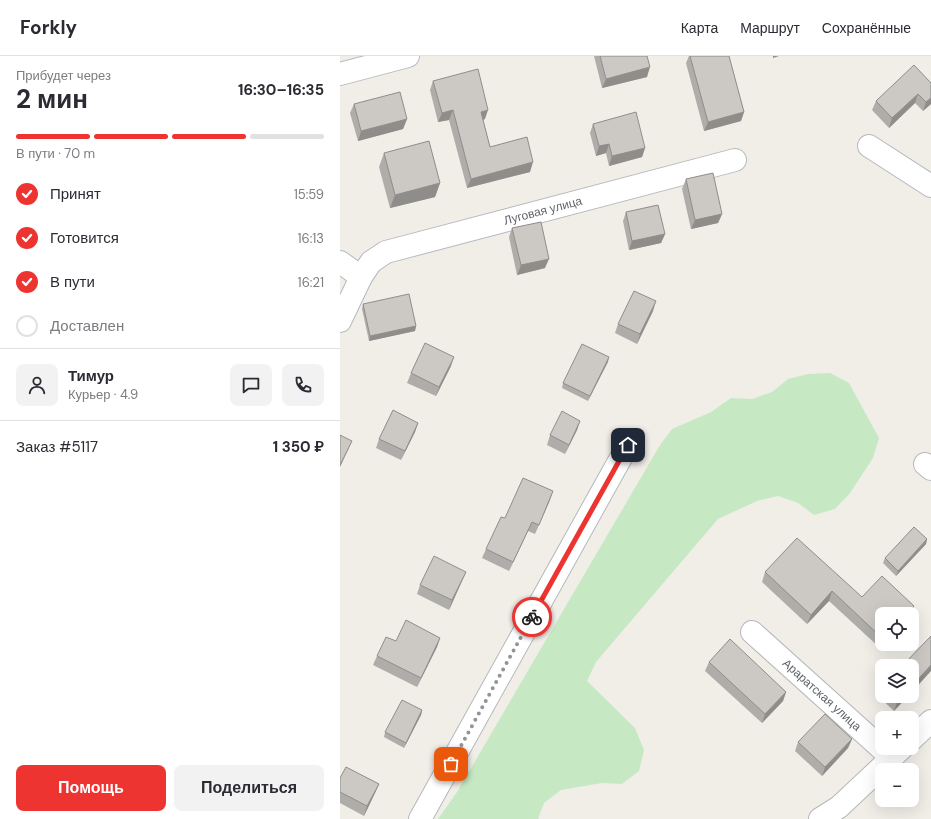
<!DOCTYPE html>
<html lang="ru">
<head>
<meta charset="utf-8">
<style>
	:root { --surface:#fff; --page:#f2f2f3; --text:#2b2b33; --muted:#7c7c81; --line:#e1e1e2; --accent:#ed3431 }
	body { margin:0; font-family:"DM Sans",sans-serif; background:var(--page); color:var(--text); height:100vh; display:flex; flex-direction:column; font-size:15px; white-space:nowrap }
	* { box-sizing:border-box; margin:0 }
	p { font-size:13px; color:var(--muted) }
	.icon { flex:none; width:22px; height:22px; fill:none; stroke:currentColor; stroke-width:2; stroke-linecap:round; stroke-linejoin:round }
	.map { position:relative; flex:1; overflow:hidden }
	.drawer { display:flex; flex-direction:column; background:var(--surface); width:340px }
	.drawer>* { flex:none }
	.tools { position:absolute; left:535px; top:551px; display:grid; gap:8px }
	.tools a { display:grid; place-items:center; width:44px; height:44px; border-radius:8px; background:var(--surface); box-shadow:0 4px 16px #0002; font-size:20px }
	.pin { position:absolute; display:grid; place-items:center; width:34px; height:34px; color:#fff; margin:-17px; border-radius:8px; box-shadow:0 2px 6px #0006 }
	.courier { position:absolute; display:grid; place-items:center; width:40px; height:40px; margin:-20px; border:3px solid #ed3431; border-radius:50%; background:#fff; color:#222; box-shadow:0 1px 5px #0007 }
	.overview em { font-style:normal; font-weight:700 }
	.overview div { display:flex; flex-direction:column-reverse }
	.overview { display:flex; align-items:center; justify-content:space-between; height:68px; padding:0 16px }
	h1 { font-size:26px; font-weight:700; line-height:30px }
	.bar { display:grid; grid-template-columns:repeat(4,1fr); gap:6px 4px; align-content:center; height:48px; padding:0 16px }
	.bar i { height:5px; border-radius:3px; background:var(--line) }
	.bar .selected { background:var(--accent) }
	.bar p { grid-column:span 4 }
	.line { display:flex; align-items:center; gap:10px; padding:0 16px; border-top:1px solid var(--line) }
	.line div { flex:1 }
	.round { display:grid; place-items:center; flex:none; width:42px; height:42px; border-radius:8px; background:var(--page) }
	ol { padding:0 16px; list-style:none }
	li { display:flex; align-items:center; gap:12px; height:44px }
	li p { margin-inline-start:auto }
	li .icon { padding:4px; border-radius:50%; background:var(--accent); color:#fff; stroke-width:4 }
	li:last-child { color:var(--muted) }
	li i { width:22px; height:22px; border:2px solid var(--line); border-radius:50% }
	.action { display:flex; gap:8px; margin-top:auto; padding:8px 16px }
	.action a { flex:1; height:46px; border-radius:8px; background:var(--accent); color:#fff; font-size:16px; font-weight:700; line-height:46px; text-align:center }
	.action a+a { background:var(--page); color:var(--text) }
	header { display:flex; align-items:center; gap:24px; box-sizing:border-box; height:56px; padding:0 20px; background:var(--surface); border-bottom:1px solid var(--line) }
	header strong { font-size:19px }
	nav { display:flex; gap:22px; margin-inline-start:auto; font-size:14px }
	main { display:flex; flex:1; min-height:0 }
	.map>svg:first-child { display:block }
	.green { fill:#c6e9c4 }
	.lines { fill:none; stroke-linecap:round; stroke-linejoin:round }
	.minor-casing { stroke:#b5b8bc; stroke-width:24 }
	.minor { stroke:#fff; stroke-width:22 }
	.wall { fill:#afada9 }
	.shaded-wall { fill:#8f8d8a }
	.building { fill:#ccc9c5; stroke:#8f8d8a }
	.done { stroke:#929495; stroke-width:4; stroke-dasharray:0 7.2 }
	.route { stroke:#ed3431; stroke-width:5 }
	.labels { text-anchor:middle; stroke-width:3; stroke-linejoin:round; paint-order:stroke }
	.street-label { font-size:12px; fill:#5f6368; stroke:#fff }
</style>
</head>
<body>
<header>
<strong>Forkly</strong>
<nav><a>Карта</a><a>Маршрут</a><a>Сохранённые</a></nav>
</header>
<main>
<section class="drawer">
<div class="overview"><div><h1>2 мин</h1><p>Прибудет через</p></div><em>16:30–16:35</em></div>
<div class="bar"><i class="selected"></i><i class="selected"></i><i class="selected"></i><i></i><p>В пути · 70 m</p></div>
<ol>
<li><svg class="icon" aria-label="check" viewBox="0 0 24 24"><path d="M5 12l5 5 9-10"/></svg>Принят<p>15:59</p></li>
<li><svg class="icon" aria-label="check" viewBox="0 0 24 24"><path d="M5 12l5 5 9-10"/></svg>Готовится<p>16:13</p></li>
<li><svg class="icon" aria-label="check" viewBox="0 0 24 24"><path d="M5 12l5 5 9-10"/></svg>В пути<p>16:21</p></li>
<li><i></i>Доставлен</li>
</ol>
<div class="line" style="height:72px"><a class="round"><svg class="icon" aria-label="person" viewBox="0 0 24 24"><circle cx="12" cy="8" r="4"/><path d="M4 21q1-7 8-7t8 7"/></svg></a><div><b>Тимур</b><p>Курьер · 4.9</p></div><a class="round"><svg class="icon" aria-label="chat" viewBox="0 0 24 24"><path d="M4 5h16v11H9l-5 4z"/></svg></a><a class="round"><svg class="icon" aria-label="phone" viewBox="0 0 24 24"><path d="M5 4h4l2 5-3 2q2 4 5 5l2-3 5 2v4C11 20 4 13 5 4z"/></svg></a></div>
<div class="line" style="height:52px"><div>Заказ #5117</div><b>1 350 ₽</b></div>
<div class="action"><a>Помощь</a><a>Поделиться</a></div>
</section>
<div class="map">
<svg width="591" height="763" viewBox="0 0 591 763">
	<rect width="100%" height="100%" fill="#f1eee8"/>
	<path class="green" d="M490 317 509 327 539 382 533 402 510 437 495 453 474 459 458 447 438 440 417 445 378 463 256 606 247 625 295 672 304 694 299 715 282 728 262 727 221 734 204 747 198 763H98L117 736 320 389 332 373 371 356 391 342 412 343 432 336 448 323 468 318Z"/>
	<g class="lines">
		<g class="minor-casing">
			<g id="minor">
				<path d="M0 18 68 0"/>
				<path d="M529 90 591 130"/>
				<path d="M0 206 21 221"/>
				<path id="s1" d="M0 265 21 221 31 206 46 196 395 104"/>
				<path d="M585 408 591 413"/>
				<path id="s2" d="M412 576 552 702"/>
				<path d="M572 683 591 665"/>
				<path d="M80 763 288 389"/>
				<path d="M480 763 499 751 562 692"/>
			</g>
		</g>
		<use href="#minor" class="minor"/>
	</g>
	<g class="wall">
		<path d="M254 0H307V21L262 32Z"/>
		<path d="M349 0H389L404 56 401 65 364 75 346 7Z"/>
		<path d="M93 25 145 63 143 64 150 91 190 116 127 132 109 64 98 66 90 34Z"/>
		<path d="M591 27V48L583 55 575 47 549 72 532 54 536 45Z"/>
		<path d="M14 48 67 63 63 73 18 85 10 57Z"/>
		<path d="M253 68 305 92 302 101 269 110 266 97 256 100 250 77Z"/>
		<path d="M44 97 100 127 95 141 50 152 39 111Z"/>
		<path d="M346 123 382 158 378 167 351 173 342 133Z"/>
		<path d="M286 156 325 178 321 187 289 194 283 165Z"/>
		<path d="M172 172 205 212 177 219 169 181Z"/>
		<path d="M23 248 76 270 75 275 29 285 22 253Z"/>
		<path d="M313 255 297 288 275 277 278 268Z"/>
		<path d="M269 301 248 345 222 332 223 327Z"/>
		<path d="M111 310 96 340 67 327 71 317Z"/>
		<path d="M240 365 237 374 225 398 207 389 210 379Z"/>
		<path d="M78 367 75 376 61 404 36 392 39 383Z"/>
		<path d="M210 444 195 478 188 475 169 515 142 502 146 493 165 462Z"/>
		<path d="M587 483 586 488 556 520 543 507 545 502Z"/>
		<path d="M126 516 122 525 109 554 77 538 80 529Z"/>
		<path d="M425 516 522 541 542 558V588L540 592 489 545 467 568 422 526Z"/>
		<path d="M100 582 97 591 77 631 33 609 37 600 56 585Z"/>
		<path d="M369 606 446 636 443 645 422 667 365 615Z"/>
		<path d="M542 630V640H568L554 655 538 640Z"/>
		<path d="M82 654 81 659 64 692 44 681 45 676Z"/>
		<path d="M512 683 508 692 482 720 455 695 458 686Z"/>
		<path d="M0 722 39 728 35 737 24 760 0 747Z"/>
	</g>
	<g class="shaded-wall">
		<path d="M433 0H439L433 2Z"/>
		<path d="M310 11 307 21 262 32 266 23Z"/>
		<path d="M578 38 575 47 549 72 552 62Z"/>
		<path d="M591 42V48L583 55 586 46Z"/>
		<path d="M113 54 109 64 98 66 102 57Z"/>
		<path d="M148 54 145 63 138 65 141 56Z"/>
		<path d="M404 56 401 65 364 75 368 66Z"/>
		<path d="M67 63 63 73 18 85 21 75Z"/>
		<path d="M269 88 266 97 256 100 259 90Z"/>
		<path d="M305 92 302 101 269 110 272 100Z"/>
		<path d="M193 106 190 116 127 132 131 123Z"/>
		<path d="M100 127 95 141 50 152 55 139Z"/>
		<path d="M382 158 378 167 351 173 355 164Z"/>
		<path d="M325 178 321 187 289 194 292 185Z"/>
		<path d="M209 203 205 212 177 219 181 209Z"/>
		<path d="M316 245 313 255 297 288 300 278Z"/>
		<path d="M76 270 75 275 29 285 30 280Z"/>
		<path d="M114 301 111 310 96 340 99 331Z"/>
		<path d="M269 301 268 306 248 345 250 340Z"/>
		<path d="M240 365 237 374 225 398 229 389Z"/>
		<path d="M78 367 75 376 61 404 65 395Z"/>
		<path d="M12 385 8 394 0 411V409Z"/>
		<path d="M213 435 210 444 195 478 199 469Z"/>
		<path d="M192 466 188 475 169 515 173 506Z"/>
		<path d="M587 483 586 488 556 520 558 515Z"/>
		<path d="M126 516 122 525 109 554 112 544Z"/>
		<path d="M492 535 489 545 467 568 471 559Z"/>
		<path d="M574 550 571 558H567Z"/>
		<path d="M100 582 97 591 77 631 81 622Z"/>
		<path d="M542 586V588H544L540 592Z"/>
		<path d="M591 609V615L572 636V630Z"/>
		<path d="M446 636 443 645 422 667 425 658Z"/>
		<path d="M563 640H568L554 655 557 646Z"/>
		<path d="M82 654 81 659 64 692 66 687Z"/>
		<path d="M512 683 508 692 482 720 485 711Z"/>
		<path d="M39 728 35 737 24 760 27 750Z"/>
	</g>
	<g class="building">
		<path d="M260 0H307L310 11 266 23Z"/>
		<path d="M350 0H389L404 56 368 66Z"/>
		<path d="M574 9 591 27V42L586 46 578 38 552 62 536 45Z"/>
		<path d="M138 13 148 54 141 56 150 91 187 81 193 106 131 123 113 54 102 57 93 25Z"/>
		<path d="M60 36 67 63 21 75 14 48Z"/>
		<path d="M296 56 305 92 272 100 269 88 259 90 253 68Z"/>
		<path d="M89 85 100 127 55 139 44 97Z"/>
		<path d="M373 117 382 158 355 164 346 123Z"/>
		<path d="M318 149 325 178 292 185 286 156Z"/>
		<path d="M201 166 209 203 181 209 172 172Z"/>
		<path d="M294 235 316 245 300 278 278 268Z"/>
		<path d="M69 238 76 270 30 280 23 248Z"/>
		<path d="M85 287 114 301 99 331 71 317Z"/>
		<path d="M242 288 269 301 250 340 223 327Z"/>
		<path d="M53 354 78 367 65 395 39 383Z"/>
		<path d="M222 355 240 365 229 389 210 379Z"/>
		<path d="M0 379 12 385 0 409Z"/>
		<path d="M183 422 213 435 199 469 192 466 173 506 146 493 161 461 165 462Z"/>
		<path d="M574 471 587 483 558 515 545 502Z"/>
		<path d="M457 482 522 541 542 520 574 550 567 558H542V582L492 535 471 559 425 516Z"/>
		<path d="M94 500 126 516 112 544 80 529Z"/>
		<path d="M66 564 100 582 81 622 37 600 46 581 56 585Z"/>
		<path d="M591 580V609L572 630V610H562Z"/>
		<path d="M390 583 446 636 425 658 369 606Z"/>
		<path d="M551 640H563L557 646Z"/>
		<path d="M62 644 82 654 66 687 45 676Z"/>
		<path d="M485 658 512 683 485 711 458 686Z"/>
		<path d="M6 711 39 728 27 750 0 736V722Z"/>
	</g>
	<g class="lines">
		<path class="done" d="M111 708 192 561"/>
		<path class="route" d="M192 561 288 389"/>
	</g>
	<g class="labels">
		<g class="street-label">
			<text dy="4" stroke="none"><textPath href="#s1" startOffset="247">Луговая улица</textPath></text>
			<text dy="4" stroke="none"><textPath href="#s2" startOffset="94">Араратская улица</textPath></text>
		</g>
	</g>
</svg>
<div class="tools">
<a><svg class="icon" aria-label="locate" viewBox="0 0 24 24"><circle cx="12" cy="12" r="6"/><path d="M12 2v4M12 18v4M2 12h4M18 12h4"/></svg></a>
<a><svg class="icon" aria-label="layers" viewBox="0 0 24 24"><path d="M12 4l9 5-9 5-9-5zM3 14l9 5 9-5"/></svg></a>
<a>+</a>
<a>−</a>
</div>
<div class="pin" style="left:111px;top:708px;background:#ea580c"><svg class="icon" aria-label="bag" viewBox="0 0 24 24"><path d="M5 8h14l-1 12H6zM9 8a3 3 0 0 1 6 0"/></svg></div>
<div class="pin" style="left:288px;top:389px;background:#1f2937"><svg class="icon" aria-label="home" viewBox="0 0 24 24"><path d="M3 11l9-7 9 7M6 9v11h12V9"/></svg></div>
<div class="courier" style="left:192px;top:561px"><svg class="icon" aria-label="bike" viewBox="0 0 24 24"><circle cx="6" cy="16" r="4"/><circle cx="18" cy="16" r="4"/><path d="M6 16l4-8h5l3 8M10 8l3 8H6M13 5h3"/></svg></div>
</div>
</main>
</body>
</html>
